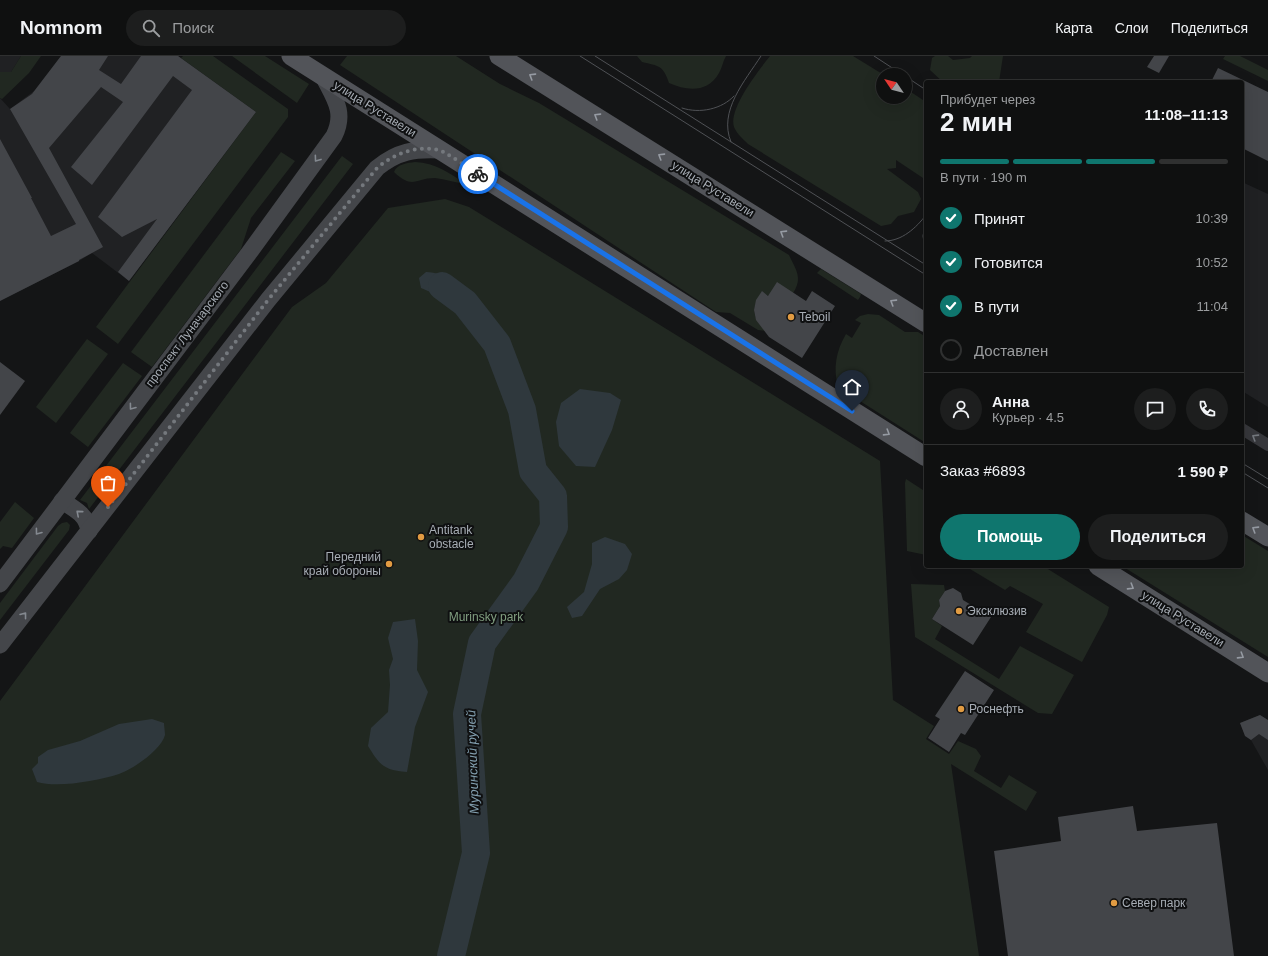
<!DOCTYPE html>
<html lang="ru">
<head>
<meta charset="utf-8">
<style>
	:root { --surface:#0f1010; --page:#1d1e1e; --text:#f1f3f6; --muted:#9b9d9f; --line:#2f3030; --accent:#0f766e }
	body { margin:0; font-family:Helvetica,sans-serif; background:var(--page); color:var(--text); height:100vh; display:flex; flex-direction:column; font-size:15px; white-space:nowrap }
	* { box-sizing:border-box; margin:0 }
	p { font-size:13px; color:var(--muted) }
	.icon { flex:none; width:22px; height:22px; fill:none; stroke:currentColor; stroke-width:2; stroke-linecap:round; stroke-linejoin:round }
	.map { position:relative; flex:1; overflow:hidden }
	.sheet { position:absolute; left:924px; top:24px; width:320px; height:488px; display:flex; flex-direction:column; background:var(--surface); border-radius:4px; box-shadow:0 4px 16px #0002,0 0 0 1px var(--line) }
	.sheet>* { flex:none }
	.needle { width:26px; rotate:305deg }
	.tools { position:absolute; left:876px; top:12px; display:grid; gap:8px }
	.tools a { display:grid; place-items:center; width:36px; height:36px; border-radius:50%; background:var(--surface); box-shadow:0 4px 16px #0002,0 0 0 1px var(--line); font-size:20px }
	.pin { position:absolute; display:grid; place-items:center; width:34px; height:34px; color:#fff; margin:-41px -17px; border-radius:50% 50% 50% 0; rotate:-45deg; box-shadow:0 0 4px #0007 }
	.pin .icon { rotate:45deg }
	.courier { position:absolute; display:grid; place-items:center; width:40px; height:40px; margin:-20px; border:3px solid #1a73e8; border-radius:50%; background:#fff; color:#222; box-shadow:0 1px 5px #0007 }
	.overview em { font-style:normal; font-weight:600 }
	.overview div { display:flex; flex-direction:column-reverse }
	.overview { display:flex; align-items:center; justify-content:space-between; height:68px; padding:0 16px }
	h1 { font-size:26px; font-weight:600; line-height:30px }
	.bar { display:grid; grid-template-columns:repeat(4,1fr); gap:6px 4px; align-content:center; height:48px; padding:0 16px }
	.bar i { height:5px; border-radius:3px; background:var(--line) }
	.bar .selected { background:var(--accent) }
	.bar p { grid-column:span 4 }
	.line { display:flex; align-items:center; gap:10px; padding:0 16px; border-top:1px solid var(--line) }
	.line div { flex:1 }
	.round { display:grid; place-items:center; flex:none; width:42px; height:42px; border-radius:21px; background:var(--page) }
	ol { padding:0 16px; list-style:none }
	li { display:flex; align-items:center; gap:12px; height:44px }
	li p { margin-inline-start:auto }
	li .icon { padding:4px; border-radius:50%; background:var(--accent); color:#fff; stroke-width:4 }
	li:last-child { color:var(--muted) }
	li i { width:22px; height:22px; border:2px solid var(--line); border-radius:50% }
	.primary-button { display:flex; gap:8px; margin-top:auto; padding:8px 16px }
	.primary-button a { flex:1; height:46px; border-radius:24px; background:var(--accent); color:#fff; font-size:16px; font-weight:600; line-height:46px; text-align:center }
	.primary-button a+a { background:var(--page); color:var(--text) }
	header { display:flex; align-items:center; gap:24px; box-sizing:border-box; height:56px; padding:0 20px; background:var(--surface); border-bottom:1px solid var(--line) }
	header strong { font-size:19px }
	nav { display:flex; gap:22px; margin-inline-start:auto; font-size:14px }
	.search { width:280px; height:36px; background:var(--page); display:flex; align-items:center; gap:10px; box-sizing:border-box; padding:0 14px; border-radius:22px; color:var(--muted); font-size:15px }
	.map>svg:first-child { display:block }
	.built { fill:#202123 }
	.green { fill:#212821 }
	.water { fill:#2f383d }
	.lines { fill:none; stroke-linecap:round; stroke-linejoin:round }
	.river { stroke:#2f383d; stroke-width:28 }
	.building { fill:#434549 }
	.minor { stroke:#36373b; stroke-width:12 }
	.secondary { stroke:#44464a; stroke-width:17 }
	.primary { stroke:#525459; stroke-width:19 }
	.tram { stroke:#4f5155; stroke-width:1 }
	.oneway { stroke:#969ba3 }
	.oneway2 { stroke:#848990 }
	.oneway3 { stroke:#74787e }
	.done { stroke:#74787d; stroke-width:4; stroke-dasharray:0 7.2 }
	.route { stroke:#1a73e8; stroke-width:5 }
	.poi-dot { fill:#e19b42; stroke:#0f1011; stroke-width:1.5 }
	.labels { text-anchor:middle; stroke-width:4; stroke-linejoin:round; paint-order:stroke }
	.street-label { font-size:12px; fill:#a7adb5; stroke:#0f1011 }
	.poi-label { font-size:12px; fill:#a7adb5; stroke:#0f1011; text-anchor:start }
	.park-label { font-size:12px; fill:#819e80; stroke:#0f1011 }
	.water-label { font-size:13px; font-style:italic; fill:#819dad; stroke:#0f1011 }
</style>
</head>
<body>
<header>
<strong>Nomnom</strong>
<div class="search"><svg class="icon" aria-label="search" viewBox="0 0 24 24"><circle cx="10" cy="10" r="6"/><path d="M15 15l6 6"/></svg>Поиск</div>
<nav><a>Карта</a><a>Слои</a><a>Поделиться</a></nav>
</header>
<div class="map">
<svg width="1268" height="900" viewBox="0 0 1268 900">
	<rect width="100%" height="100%" fill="#141516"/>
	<g class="built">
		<path d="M0 0H21L11 16H0Z"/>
		<path d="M61 0H178L256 56 129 225 92 197 79 205 0 245V42L10 53 34 35Z"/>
		<path d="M1242 126 1268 138V351L1242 335Z"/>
		<path d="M1260 659 1268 664V714L1251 684 1245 679 1240 667Z"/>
	</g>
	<g class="green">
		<path d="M21 0H41L29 17 2 43 0 42V16H11Z"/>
		<path d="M183 0H213L288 53V61L118 288 96 271 256 56 181 2Z"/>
		<path d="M232 0H265L309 28 297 47Z"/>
		<path d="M347 0H456L500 28 539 47 789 199C796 214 803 222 793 237L768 240 762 236C751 252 752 262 766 275L758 274 730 257 716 256 340 9Z"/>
		<path d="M637 0H726C723 5 722 12 719 17 708 37 687 35 669 27 663 9 659 10 642 6Z"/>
		<path d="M770 0H853L884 19 883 41H905V32L926 46V124L896 104V112L887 113 918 136 921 143 914 156 898 160 891 168 881 170 748 88C743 83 737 78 734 71 728 53 759 14 770 0Z"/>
		<path d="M935 0H948L953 4 970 2 972 0H1003L999 26H943L930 14 932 2Z"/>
		<path d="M1225 0H1240L1268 14V25L1223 3Z"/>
		<path d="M281 96 295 105 251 162 241 193 152 311 131 296Z"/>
		<path d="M342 100 353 108 89 453 87 447 80 444Z"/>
		<path d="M415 106C436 107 449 117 466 128 456 127 445 123 435 122 415 122 413 134 394 116 397 108 407 107 415 106Z"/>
		<path d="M445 143 469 151 880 405 893 644 934 670 926 683 949 698 958 685 976 693 981 700 974 715 1001 732 1009 719 1037 736 1026 755 951 708 979 900H0V645L292 251 326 227 388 152Z"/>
		<path d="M821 213 861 238 860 241 858 244 817 217Z"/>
		<path d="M868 258 879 259 905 276H918L926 281V387L838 331C833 312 836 295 846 278L852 282 861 267 855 264 860 260Z"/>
		<path d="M87 283 108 298 56 367 36 351Z"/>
		<path d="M123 307 142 320 88 391 70 377Z"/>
		<path d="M906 423 926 436V499L907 495 905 427Z"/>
		<path d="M15 446 34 462 12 492 3 490 0 493V466Z"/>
		<path d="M67 466 70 469 69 474 0 564V547L58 470 62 467Z"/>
		<path d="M1242 479 1268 495V601L1122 510H1242Z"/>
		<path d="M965 510H1043L1109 551 1107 559 1082 606 1026 576 1043 548 1010 530 1005 534Z"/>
		<path d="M911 528 944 529 945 535 939 544 940 550 932 563 942 570 935 583 999 623 1020 590 1074 619 1052 658 1038 657 915 581Z"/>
	</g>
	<g class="water">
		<path d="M426 216C446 217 458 228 465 247L442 241 421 232 419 222Z"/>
		<path d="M580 333 610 337 621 344 612 374 595 411 576 410 559 390 556 366 561 347Z"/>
		<path d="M605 481 625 488 632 498 627 514 619 523 600 533 582 560 572 562 567 551 584 536 592 508V487Z"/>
		<path d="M415 563 418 585 417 614 428 636 415 671 407 716C383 714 380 709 368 690L371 672 388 656 390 629 389 614 393 603 388 582 393 566Z"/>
		<path d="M152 663 164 667C164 670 165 676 165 679 161 694 133 713 119 718 97 725 58 732 37 726L32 713 38 707V701L48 694 80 685 119 668Z"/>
	</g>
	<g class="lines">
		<path class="river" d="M442 230 465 247 497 288 522 354 533 415 553 440 554 471 526 526 482 587 467 658 476 797 451 900"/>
	</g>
	<g class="building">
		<path d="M61 0H108L99 14 121 28 141 0H178L256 56 129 225 118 216 157 163 122 181 98 161 192 34 173 20 92 129 71 111 123 46 101 31 49 92 103 191 79 204V205L0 245V83L32 142H31L51 180 76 168 10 53 32 38Z"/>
		<path d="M1154 0H1169L1159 17 1147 11Z"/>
		<path d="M1218 12 1268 36V105L1242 92V26H1211Z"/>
		<path d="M777 226 806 245 812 235 835 250 802 302 769 281 756 264 754 254 756 244 762 235 768 240Z"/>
		<path d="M0 306 25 325 0 359Z"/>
		<path d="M953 532 961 537 963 544 991 561 973 589 932 563 940 550 939 544 945 535Z"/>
		<path d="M965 615 994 634 965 679 961 677 949 696 928 682 940 663 935 660Z"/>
		<path d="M1260 659 1268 664V684L1259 678 1251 684 1245 680 1240 667Z"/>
		<path d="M1133 750 1137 775 1217 767 1234 900H1008L994 795 1061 785 1058 761Z"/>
	</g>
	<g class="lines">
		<path class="minor" d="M1242 373 1268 389"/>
		<g class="secondary">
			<path d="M62 445C75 453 87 459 89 475"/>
			<path d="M0 528 249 197 334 80C346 56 334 42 323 20"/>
			<path d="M0 589 268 244 377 112C398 95 414 93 439 94"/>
		</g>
		<g class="primary">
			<path d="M291 0 926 401"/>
			<path d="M499 0 926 267"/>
			<path d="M1242 465 1268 481"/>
			<path d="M1098 510 1268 617"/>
		</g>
		<g class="tram">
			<path d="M580 0 926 219"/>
			<path d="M595 0 926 209"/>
			<path d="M874 0 903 19"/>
			<path d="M905 20 926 34"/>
			<path d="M682 52C700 58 722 53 734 40"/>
			<path d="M731 86C718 55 745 25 761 0"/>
			<path d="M926 164 923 180 926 198"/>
			<path d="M885 185C902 185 916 172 926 159"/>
			<path d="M1242 407 1268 423"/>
			<path d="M1242 416 1268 432"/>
		</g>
	</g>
	<defs><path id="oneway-chevron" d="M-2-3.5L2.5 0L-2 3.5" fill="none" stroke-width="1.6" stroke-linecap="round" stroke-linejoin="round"/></defs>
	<g class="oneway">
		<use href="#oneway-chevron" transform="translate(532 20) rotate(-148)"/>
		<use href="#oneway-chevron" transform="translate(597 60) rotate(-148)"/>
		<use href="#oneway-chevron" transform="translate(661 100) rotate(-148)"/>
		<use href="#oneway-chevron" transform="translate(783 177) rotate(-148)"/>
		<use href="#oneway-chevron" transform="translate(893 246) rotate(-148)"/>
		<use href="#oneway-chevron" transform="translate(887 377) rotate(32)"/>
		<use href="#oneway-chevron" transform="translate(1255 473) rotate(-148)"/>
		<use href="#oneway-chevron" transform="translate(1131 531) rotate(32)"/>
		<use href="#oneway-chevron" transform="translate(1241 600) rotate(32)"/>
	</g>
	<g class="oneway2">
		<use href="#oneway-chevron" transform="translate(317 103) rotate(126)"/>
		<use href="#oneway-chevron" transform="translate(132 351) rotate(127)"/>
		<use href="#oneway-chevron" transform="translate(79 457) rotate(-139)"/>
		<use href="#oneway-chevron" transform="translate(38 476) rotate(127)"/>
		<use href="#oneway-chevron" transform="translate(24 559) rotate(-52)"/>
	</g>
	<use class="oneway3" href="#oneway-chevron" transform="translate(1255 381) rotate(-148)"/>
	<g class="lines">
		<path class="done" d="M108 451 268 244 377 112C394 98 416 89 438 94 447 96 469 113 478 118"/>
		<path class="route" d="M478 118 852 355"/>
	</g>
	<g class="poi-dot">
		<circle cx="791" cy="261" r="4"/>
		<circle cx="421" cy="481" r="4"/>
		<circle cx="389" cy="508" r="4"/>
		<circle cx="959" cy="555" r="4"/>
		<circle cx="961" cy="653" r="4"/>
		<circle cx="1114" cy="847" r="4"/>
	</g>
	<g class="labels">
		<g class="street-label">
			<text transform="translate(375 53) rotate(32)" y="4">улица Руставели</text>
			<text transform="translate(713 133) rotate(32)" y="4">улица Руставели</text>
			<text transform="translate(187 278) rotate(-53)" y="4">проспект Луначарского</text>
			<text transform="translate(1183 563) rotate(32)" y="4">улица Руставели</text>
		</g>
		<g class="poi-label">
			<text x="799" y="265">Teboil</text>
			<text x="429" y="478">Antitank<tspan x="429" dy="14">obstacle</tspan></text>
			<text x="381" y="505" text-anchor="end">Передний<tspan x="381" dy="14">край обороны</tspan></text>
			<text x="967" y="559">Эксклюзив</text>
			<text x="969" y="657">Роснефть</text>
			<text x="1122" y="851">Север парк</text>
		</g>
		<g class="park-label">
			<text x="486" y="565">Murinsky park</text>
		</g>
		<g class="water-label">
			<text transform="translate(472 706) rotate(-92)" y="5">Муринский ручей</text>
		</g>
	</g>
</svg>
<div class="tools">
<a><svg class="needle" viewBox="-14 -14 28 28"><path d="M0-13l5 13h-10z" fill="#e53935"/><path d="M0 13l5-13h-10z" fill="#9b9d9f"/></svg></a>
</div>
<div class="pin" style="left:108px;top:451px;background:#ea580c"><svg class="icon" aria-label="bag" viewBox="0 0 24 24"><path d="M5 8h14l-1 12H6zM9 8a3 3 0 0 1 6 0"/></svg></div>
<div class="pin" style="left:852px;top:355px;background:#1f2937"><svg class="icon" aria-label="home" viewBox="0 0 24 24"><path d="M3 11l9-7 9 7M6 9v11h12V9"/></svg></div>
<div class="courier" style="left:478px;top:118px"><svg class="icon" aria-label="bike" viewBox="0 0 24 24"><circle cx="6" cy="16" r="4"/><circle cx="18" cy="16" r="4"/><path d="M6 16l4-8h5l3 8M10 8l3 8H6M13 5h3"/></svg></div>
<section class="sheet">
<div class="overview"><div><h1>2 мин</h1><p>Прибудет через</p></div><em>11:08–11:13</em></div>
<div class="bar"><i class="selected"></i><i class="selected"></i><i class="selected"></i><i></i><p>В пути · 190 m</p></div>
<ol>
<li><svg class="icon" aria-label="check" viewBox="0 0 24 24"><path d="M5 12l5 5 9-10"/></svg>Принят<p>10:39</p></li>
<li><svg class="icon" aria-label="check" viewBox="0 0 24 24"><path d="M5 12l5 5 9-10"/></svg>Готовится<p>10:52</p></li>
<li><svg class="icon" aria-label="check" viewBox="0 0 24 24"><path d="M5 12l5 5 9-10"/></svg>В пути<p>11:04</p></li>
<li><i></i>Доставлен</li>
</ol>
<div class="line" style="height:72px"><a class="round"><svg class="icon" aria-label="person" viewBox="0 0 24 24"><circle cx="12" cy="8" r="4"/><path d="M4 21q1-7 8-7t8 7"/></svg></a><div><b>Анна</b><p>Курьер · 4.5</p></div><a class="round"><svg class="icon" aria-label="chat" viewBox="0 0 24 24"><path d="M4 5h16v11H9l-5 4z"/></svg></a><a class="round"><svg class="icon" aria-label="phone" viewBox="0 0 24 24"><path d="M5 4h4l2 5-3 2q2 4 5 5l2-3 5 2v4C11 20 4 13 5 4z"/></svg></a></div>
<div class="line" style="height:52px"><div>Заказ #6893</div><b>1 590 ₽</b></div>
<div class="primary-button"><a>Помощь</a><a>Поделиться</a></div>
</section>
</div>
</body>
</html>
